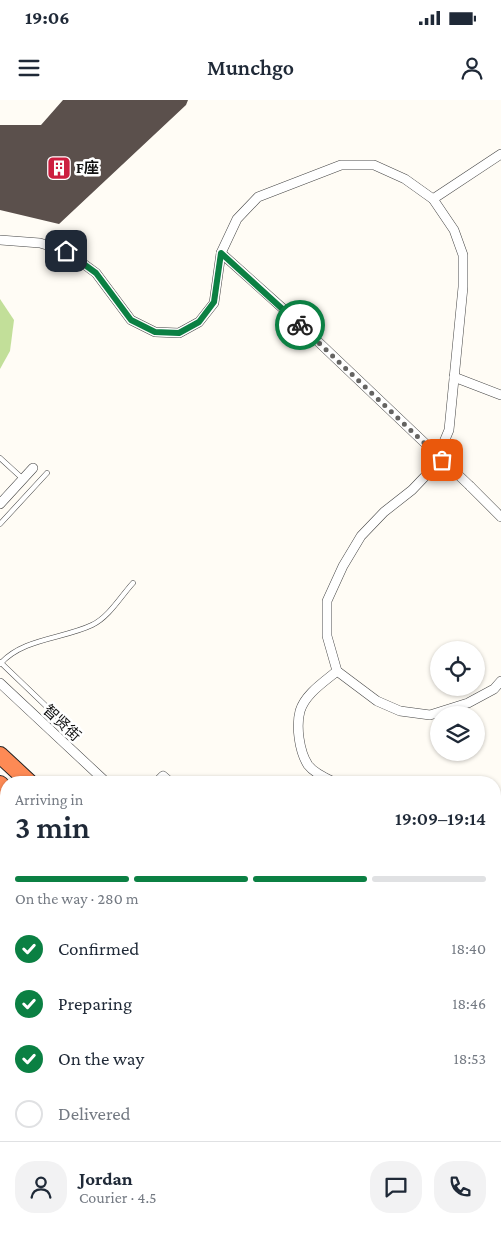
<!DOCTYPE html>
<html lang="en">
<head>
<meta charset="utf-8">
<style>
	:root { --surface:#fff; --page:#f2f2f3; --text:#1f2937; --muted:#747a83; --line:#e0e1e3; --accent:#0b8043 }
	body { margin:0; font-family:"Crimson Pro","Noto Sans SC",serif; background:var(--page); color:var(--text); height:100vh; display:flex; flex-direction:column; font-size:19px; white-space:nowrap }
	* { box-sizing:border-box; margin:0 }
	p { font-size:16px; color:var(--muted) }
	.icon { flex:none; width:28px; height:28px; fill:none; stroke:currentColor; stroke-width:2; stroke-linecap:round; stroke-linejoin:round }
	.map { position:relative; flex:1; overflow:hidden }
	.details { position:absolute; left:0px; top:676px; width:501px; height:466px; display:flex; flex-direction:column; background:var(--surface); border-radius:20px 20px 0 0; box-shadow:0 1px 4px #0004 }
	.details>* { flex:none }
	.buttons { position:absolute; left:430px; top:541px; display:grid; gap:10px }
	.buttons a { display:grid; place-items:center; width:55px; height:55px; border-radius:50%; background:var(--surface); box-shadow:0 1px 4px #0004; font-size:25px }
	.pin { position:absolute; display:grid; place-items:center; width:42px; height:42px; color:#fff; margin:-21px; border-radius:10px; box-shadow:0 2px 8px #0006 }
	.courier { position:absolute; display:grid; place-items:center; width:50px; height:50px; margin:-25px; border:4px solid #0b8043; border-radius:50%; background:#fff; color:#222; box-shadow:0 1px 6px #0007 }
	.summary em { font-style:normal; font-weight:600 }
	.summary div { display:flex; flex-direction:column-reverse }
	.summary { display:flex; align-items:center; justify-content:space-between; height:85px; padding:0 15px }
	h1 { font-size:32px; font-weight:600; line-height:38px }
	.bar { display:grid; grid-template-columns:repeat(4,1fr); gap:8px 5px; align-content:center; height:60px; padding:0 15px }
	.bar i { height:6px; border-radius:4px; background:var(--line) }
	.bar .active { background:var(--accent) }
	.bar p { grid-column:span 4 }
	.line { display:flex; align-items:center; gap:12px; padding:0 15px; border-top:1px solid var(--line) }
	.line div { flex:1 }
	.round { display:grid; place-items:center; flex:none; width:52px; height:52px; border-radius:20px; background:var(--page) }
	ol { padding:0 15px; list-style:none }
	li { display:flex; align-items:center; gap:15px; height:55px }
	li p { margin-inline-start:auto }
	li .icon { padding:5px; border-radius:50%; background:var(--accent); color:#fff; stroke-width:4 }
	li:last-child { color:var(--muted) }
	li i { width:28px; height:28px; border:2px solid var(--line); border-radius:50% }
	.status { display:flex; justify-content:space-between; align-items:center; height:35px; padding:0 25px; background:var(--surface); direction:ltr }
	.status svg { height:14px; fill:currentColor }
	header { display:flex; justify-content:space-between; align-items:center; height:65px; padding:0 15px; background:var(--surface); font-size:22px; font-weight:600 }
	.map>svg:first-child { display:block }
	.forest { fill:#c2df99 }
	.building { fill:#5b504c }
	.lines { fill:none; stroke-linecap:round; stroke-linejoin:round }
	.lane-casing { stroke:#444; stroke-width:5.5 }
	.street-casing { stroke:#444; stroke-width:10 }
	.secondary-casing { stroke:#333; stroke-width:14 }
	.highway-casing { stroke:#222; stroke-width:18 }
	.lane { stroke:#fff; stroke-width:4.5 }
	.street { stroke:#fff; stroke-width:9 }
	.secondary { stroke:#ffebb0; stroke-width:12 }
	.highway { stroke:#fd8a55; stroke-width:16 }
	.street-bridge-casing { stroke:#444; stroke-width:10; stroke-linecap:butt }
	.street-bridge { stroke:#fff; stroke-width:9 }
	.done { stroke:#646361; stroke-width:5; stroke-dasharray:0 9 }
	.route { stroke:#0b8043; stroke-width:6 }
	.labels { text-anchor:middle; stroke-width:5; stroke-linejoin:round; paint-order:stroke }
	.poi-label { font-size:15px; font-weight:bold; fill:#111; stroke:#fff; text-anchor:start }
	.street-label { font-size:15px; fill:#111; stroke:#fff }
</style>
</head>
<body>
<div class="status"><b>19:06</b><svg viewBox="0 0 49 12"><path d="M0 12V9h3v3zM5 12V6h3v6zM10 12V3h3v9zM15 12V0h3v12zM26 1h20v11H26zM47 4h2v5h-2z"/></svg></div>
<header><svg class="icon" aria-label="menu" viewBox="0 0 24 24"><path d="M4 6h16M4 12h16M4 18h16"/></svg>Munchgo<svg class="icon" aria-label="person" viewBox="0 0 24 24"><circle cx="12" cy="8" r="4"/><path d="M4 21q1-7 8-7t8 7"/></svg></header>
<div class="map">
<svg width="501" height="1142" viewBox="0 0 501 1142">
	<rect width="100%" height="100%" fill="#fffcf5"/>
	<g class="forest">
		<path d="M0 199 14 220 10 251 0 269Z"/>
		<path d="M6 830V1136H117L118 1142H0V833Z"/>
	</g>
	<g class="building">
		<path d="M63 0H188L186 5 59 124 0 110V25H41Z"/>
		<path d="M278 1136H308L311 1142H266Z"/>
	</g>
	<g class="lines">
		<g class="lane-casing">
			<g id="lane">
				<path d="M0 358 23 379"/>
				<path d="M0 424 47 373"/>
				<path d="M0 562 69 628"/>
				<path d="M0 564C23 538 63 539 92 525 109 517 121 496 133 483"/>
				<path d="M232 1136 233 1142"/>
				<path d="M330 1136V1142"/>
			</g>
		</g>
		<g class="street-casing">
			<g id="street">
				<path d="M433 99 501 54"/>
				<path d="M0 140 40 143 66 151 96 173 131 220 155 232 179 233 199 222 214 203 221 153 237 119 258 97 341 65H374L405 79 433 99 454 130 463 155V187L449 330 433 368 412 390 384 412 361 436 343 466 327 501V536L337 571 377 601 400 611 430 615 468 603 494 589 501 581"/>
				<path d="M221 153 289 214"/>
				<path d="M454 277 501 295"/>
				<path d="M470 386 501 417"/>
				<path d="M0 404 33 368"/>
				<path d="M0 583 106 682"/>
				<path d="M157 682 163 676 170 682"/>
				<path d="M334 682C325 678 314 673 308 665 299 651 296 626 300 611 305 594 324 582 337 571"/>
				<path d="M495 708 501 701"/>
			</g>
		</g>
		<g class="secondary-casing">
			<g id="secondary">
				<path d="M495 761 501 754"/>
				<path d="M495 823 501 814"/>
				<path d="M495 1049 501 1054"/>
				<path d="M495 1060 501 1066"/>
			</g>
		</g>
		<g class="highway-casing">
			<g id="highway">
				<path d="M0 655 29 682"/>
				<path d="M0 684 6 690"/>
				<path d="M0 704 6 710"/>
				<path d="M495 782 501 774"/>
				<path d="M495 802 501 793"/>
				<path d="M495 1073 501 1080"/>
				<path d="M495 1122 501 1129"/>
				<path d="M455 1136 460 1142"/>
				<path d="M481 1136 486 1142"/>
			</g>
		</g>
		<use href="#lane" class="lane"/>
		<use href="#street" class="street"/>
		<use href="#secondary" class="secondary"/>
		<use href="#highway" class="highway"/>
		<g class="street-bridge-casing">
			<path id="street-bridge" d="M289 214 470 386"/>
		</g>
		<use href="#street-bridge" class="street-bridge"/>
	</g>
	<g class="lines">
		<path class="done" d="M300 225 442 360"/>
		<path class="route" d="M66 151 96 173 131 220 155 232 179 233 199 222 214 202 221 153 300 225"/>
	</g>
	<defs>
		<g id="building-square" transform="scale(1.25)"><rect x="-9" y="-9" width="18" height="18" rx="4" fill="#cc1e3f" stroke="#fff"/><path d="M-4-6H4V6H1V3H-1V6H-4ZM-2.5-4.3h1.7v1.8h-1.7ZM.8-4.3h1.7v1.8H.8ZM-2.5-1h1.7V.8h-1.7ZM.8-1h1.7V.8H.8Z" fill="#fff"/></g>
	</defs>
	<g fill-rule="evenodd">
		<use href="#building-square" x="59" y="68"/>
	</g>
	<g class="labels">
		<g class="poi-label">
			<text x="76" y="73">F座</text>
		</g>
		<g class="street-label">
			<text transform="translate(62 623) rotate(43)" y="5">智贤街</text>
		</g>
	</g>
</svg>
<div class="buttons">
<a><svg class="icon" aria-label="locate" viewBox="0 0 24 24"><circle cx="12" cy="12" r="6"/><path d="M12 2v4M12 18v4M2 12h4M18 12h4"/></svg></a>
<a><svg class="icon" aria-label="layers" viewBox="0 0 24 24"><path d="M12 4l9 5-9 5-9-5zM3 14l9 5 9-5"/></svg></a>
</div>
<div class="pin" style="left:442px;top:360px;background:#ea580c"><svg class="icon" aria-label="bag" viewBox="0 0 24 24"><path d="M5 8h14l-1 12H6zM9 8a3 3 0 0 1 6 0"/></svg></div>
<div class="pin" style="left:66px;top:151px;background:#1f2937"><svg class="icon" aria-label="home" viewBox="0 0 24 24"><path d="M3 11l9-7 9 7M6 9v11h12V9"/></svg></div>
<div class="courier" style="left:300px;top:225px"><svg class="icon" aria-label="bike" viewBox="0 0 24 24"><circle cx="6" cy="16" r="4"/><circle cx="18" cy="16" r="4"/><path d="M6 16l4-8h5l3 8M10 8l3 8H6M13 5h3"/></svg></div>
<section class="details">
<div class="summary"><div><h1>3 min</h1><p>Arriving in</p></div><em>19:09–19:14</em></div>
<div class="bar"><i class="active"></i><i class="active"></i><i class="active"></i><i></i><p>On the way · 280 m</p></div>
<ol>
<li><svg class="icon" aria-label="check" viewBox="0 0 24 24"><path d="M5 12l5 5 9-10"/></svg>Confirmed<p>18:40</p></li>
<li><svg class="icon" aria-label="check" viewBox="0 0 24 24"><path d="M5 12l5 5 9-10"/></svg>Preparing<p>18:46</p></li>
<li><svg class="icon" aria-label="check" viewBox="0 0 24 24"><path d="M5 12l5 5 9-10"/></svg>On the way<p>18:53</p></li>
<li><i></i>Delivered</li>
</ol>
<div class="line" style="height:90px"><a class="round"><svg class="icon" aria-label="person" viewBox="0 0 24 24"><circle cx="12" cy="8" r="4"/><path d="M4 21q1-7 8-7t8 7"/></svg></a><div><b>Jordan</b><p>Courier · 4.5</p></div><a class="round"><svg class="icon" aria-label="chat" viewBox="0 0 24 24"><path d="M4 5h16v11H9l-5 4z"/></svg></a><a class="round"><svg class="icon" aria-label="phone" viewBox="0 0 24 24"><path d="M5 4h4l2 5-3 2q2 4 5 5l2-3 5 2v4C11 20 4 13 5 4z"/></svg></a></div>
</section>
</div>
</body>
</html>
